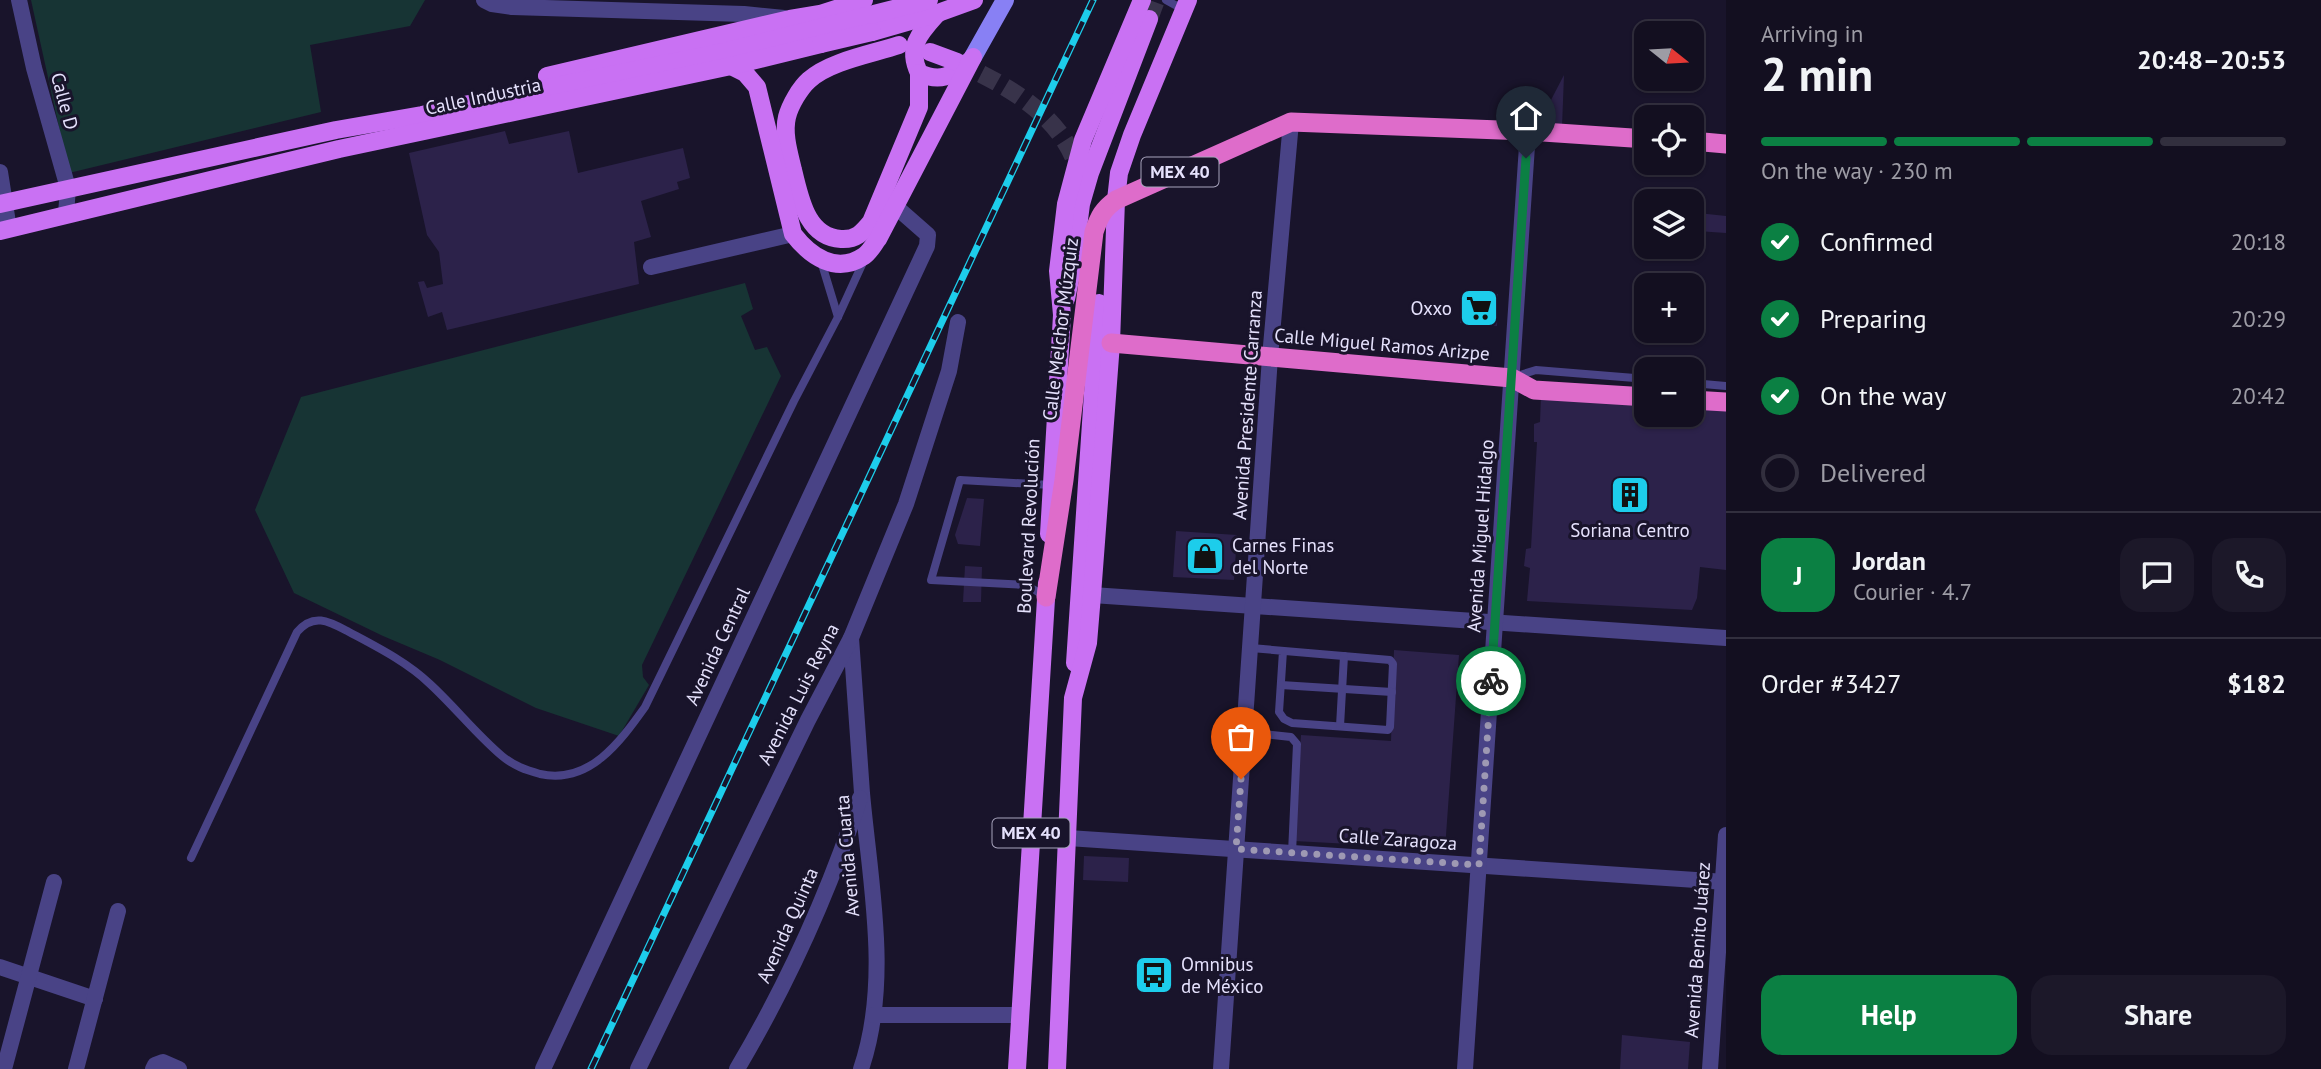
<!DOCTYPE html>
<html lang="en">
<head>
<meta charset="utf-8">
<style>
	:root { --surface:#130f20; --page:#1c1829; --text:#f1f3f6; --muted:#9d9ca5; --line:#322f3e; --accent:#0b8043 }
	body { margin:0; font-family:"PT Sans",sans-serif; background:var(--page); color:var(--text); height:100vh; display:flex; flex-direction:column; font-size:26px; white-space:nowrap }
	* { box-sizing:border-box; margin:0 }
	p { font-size:23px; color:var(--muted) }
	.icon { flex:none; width:38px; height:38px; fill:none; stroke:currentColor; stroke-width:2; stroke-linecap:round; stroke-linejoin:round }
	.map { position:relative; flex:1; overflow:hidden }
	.side { display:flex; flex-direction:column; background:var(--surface); width:595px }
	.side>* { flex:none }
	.needle { width:46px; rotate:108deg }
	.controls { position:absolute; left:1634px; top:21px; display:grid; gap:14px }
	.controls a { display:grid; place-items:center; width:70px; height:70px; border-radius:14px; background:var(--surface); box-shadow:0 2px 5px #0004,0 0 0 2px var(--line); font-size:35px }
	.pin { position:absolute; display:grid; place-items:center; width:60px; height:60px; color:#fff; margin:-72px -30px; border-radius:50% 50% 50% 0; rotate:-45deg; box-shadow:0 0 7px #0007 }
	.pin .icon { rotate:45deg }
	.courier { position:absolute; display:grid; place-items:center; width:70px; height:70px; margin:-35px; border:5px solid #0b8043; border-radius:50%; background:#fff; color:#222; box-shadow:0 2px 9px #0007 }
	.headline em { font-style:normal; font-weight:700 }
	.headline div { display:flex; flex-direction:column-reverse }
	.headline { display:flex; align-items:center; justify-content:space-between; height:119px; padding:0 35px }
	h1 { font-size:46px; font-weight:700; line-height:52px }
	.bar { display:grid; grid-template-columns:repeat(4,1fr); gap:10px 7px; align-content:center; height:84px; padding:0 35px }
	.bar i { height:9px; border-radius:5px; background:var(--line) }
	.bar .selected { background:var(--accent) }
	.bar p { grid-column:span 4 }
	.line { display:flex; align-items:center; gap:18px; padding:0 35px; border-top:2px solid var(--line) }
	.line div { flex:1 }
	.round { display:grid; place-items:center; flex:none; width:74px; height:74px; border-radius:21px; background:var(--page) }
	ol { padding:0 35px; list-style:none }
	li { display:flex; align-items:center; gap:21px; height:77px }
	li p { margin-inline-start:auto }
	li .icon { padding:7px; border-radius:50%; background:var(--accent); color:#fff; stroke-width:4 }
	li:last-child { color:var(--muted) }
	li i { width:38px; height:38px; border:4px solid var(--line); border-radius:50% }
	.button { display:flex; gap:14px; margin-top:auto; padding:14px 35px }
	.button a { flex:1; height:80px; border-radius:21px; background:var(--accent); color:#fff; font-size:28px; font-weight:700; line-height:80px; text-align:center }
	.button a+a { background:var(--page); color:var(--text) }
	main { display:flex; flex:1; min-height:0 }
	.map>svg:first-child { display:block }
	.green { fill:#173434 }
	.building { fill:#2c224a }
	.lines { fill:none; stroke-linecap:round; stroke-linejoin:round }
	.primary-tunnel { stroke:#38334a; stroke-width:18; stroke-dasharray:18 9; stroke-linecap:butt }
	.service { stroke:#494386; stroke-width:8 }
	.minor { stroke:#494386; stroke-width:16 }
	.secondary { stroke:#8880f4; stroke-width:18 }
	.primary { stroke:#c971f3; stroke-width:18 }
	.trunk { stroke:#de6cca; stroke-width:19 }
	.rail-casing { stroke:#1dcdeb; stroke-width:7 }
	.rail { stroke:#19142b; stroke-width:4.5; stroke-dasharray:13; stroke-linecap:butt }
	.primary-bridge { stroke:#c971f3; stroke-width:18 }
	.done { stroke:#9e99b3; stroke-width:7; stroke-dasharray:0 12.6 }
	.route { stroke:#0b8043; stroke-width:9 }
	.labels { text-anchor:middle; stroke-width:6; stroke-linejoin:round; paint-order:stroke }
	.shield { fill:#19142b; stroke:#a8a4bd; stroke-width:2 }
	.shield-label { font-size:18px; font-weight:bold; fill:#e5e1fc }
	.street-label { font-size:19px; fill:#e5e1fc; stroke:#19142b }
	.poi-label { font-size:19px; fill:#e5e1fc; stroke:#19142b; text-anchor:start }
</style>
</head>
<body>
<main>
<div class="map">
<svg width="1726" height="1069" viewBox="0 0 1726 1069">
	<rect width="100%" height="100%" fill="#19142b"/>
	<g class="green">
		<path d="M31 0H425L410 26 310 45 321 112 69 173Z"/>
		<path d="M745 283 753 309 741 316 755 350 767 347 781 376 642 665 643 677 649 685 619 736 536 708 440 660 383 636 294 593 255 510 301 397Z"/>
	</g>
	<g class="building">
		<path d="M1564 75 1562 127 1539 123Z"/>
		<path d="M505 131 509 144 569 131 578 173 683 148 690 178 677 182 679 189 641 201 651 237 634 242 639 284 447 330 442 312 428 317 418 282 424 281 427 288 443 284 439 252 427 235 409 153Z"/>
		<path d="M1698 213 1726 216V233L1697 231Z"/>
		<path d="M1462 293 1498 294 1497 326 1460 323Z"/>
		<path d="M1541 395 1647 402V415H1692V405L1726 407V570L1700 567 1697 598 1692 610 1527 601 1530 568 1524 566 1526 549 1531 548 1537 442H1534V424L1540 422Z"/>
		<path d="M967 498 984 499 980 546 958 544 955 535Z"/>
		<path d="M1176 531 1237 535 1234 580 1173 577Z"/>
		<path d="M965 566 982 567 981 602H963Z"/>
		<path d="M1394 650 1459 655 1445 849 1294 841 1301 735 1391 741Z"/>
		<path d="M1084 856 1129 858 1128 882 1083 880Z"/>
		<path d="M1622 1035 1690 1042 1688 1069H1620Z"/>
	</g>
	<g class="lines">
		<g class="primary-tunnel">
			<path d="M1149 19 1156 0"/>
			<path d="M957 62C1007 86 1062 114 1079 172"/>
		</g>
		<g class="service">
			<path d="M1166 0 1175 5 1185 6"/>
			<path d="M821 261 838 317"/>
			<path d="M1514 377 1536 370 1647 379"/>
			<path d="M1692 383 1726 386"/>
			<path d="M1044 596 1027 585 931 580 960 480 1051 485"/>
			<path d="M1251 648 1390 660 1393 664 1390 727 1388 730 1292 723 1284 719 1279 712 1283 651"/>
			<path d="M1281 685 1392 692"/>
			<path d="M1340 726 1344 656"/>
			<path d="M1245 732 1291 737 1297 744 1292 853"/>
			<path d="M191 858 297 632C314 612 330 622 349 632 377 647 407 662 430 684 455 707 476 734 502 756 514 766 526 770 540 774 589 785 620 742 645 707L794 401 838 317 865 258"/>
		</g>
		<g class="minor">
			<path d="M19 0 34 68 68 188 66 214"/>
			<path d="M484 0 492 4 512 7 744 14 784 18"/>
			<path d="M0 172 9 229"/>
			<path d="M651 267 793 234"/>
			<path d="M1092 595 1726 638"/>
			<path d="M851 638C855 690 858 741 862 793 870 883 891 981 861 1069"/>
			<path d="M1068 838 1726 882"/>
			<path d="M0 967 95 999"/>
			<path d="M874 1015H1020"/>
			<path d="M4 1069 54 882"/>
			<path d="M76 1069 118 911"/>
			<path d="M153 1069 155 1065 163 1062 179 1069"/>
			<path d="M543 1069 927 246 928 235 887 199"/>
			<path d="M638 1069 808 720 851 638 906 504 949 371 958 322"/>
			<path d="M737 1069C788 983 829 892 860 798"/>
			<path d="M1221 1069 1270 357 1291 122"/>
			<path d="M1465 1069 1528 131"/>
			<path d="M1710 1069 1726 835"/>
		</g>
		<path class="secondary" d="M973 57 1005 0"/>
		<g class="primary">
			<path d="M938 13C921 32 906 46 919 73 939 82 952 77 968 62"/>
			<path d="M872 32 938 13 974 0"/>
			<path d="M899 45C872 54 830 61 809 80 800 88 790 105 787 117 783 134 789 153 793 170 800 197 806 237 841 239 856 240 862 233 871 222L919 107V73"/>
			<path d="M930 52 957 62"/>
			<path d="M731 66 745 73 757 87 793 234C810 256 836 275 864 256 870 252 874 244 878 239L973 57"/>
			<path d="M547 76 790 19 820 14 864 0"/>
			<path d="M0 204 336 130 422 115 469 104 728 51 929 0"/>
			<path d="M0 231 339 149 731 66 821 44"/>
			<path d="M1066 299 1073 266 1081 204 1090 173 1149 19"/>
			<path d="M1049 534 1062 315 1058 271 1066 204 1083 140 1142 0"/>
			<path d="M1075 663 1099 303"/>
			<path d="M1017 1069 1047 583"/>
			<path d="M1057 1069 1073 698 1088 643 1092 595 1111 343 1116 200 1119 173 1132 135 1188 0"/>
		</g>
		<g class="trunk">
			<path d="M1692 141 1726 144"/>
			<path d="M1111 343 1512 378 1534 390 1647 397"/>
			<path d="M1692 400 1726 402"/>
			<path d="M1046 597 1064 480 1094 232C1099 217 1103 209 1116 200L1291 122 1528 131 1647 139"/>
		</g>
		<g class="rail-casing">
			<path id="rail" d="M591 1069 1093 0"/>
		</g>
		<use href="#rail" class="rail"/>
		<path class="primary-bridge" d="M821 44 872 32"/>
	</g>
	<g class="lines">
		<path class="done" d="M1241 779 1236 849 1479 865 1491 681"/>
		<path class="route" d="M1491 681 1526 158"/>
	</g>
	<defs>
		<g id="supermarket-square" transform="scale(2.0125)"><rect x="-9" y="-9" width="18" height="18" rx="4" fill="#1dcdeb" stroke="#19142b"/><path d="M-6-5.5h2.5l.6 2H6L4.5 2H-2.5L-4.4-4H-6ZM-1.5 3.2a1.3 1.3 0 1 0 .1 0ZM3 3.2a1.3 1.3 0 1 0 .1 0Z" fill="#111"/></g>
		<g id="building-square" transform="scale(2.0125)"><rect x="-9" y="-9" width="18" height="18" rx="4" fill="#1dcdeb" stroke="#19142b"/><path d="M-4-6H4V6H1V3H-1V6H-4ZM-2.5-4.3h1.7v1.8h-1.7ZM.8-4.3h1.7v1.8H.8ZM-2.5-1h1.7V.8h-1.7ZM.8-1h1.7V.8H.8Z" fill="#111"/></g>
		<g id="shop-square" transform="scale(2.0125)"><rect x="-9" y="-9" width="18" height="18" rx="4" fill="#1dcdeb" stroke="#19142b"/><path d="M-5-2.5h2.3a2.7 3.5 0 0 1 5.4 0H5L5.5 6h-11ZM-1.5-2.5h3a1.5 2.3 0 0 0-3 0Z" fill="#111"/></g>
		<g id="bus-square" transform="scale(2.0125)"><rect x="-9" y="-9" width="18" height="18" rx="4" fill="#1dcdeb" stroke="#19142b"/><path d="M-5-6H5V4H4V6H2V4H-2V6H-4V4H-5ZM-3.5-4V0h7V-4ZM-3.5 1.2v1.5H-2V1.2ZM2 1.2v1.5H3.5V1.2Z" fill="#111"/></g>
	</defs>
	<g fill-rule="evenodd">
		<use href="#supermarket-square" x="1479" y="308"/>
		<use href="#building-square" x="1630" y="495"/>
		<use href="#shop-square" x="1205" y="556"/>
		<use href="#bus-square" x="1154" y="975"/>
	</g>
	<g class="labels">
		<g class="shield">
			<rect x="1141.5" y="157.5" width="77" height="29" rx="5"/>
			<rect x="992.5" y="818.5" width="77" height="29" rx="5"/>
		</g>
		<g class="shield-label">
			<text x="1180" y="178">MEX 40</text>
			<text x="1031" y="839">MEX 40</text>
		</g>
		<g class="street-label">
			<text transform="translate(483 96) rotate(-12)" y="7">Calle Industria</text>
			<text transform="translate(65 101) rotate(75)" y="7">Calle D</text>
			<text transform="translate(1060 329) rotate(-83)" y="7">Calle Melchor Múzquiz</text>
			<text transform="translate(1382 344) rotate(5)" y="7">Calle Miguel Ramos Arizpe</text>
			<text transform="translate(1247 405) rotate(-86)" y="7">Avenida Presidente Carranza</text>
			<text transform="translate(1028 526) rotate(-87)" y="7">Boulevard Revolución</text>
			<text transform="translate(1480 536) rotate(-86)" y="7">Avenida Miguel Hidalgo</text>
			<text transform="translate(717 646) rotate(-65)" y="7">Avenida Central</text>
			<text transform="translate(798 694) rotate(-63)" y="7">Avenida Luis Reyna</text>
			<text transform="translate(1398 839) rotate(4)" y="7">Calle Zaragoza</text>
			<text transform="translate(847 856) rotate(-95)" y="7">Avenida Cuarta</text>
			<text transform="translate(787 925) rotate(-66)" y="7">Avenida Quinta</text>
			<text transform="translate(1697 950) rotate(-86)" y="7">Avenida Benito Juárez</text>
		</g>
		<g class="poi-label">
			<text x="1452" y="315" text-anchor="end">Oxxo</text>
			<text x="1630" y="537" text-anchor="middle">Soriana Centro</text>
			<text x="1232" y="552">Carnes Finas<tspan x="1232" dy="22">del Norte</tspan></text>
			<text x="1181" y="971">Omnibus<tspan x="1181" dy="22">de México</tspan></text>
		</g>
	</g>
</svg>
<div class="controls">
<a><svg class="needle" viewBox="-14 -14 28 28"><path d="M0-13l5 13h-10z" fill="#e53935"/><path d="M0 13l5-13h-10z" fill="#9d9ca5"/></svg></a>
<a><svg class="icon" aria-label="locate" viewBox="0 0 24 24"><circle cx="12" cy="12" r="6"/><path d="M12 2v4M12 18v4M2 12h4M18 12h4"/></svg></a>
<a><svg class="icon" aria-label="layers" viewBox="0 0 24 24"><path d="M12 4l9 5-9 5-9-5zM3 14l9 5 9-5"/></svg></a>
<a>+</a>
<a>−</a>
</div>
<div class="pin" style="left:1241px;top:779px;background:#ea580c"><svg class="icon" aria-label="bag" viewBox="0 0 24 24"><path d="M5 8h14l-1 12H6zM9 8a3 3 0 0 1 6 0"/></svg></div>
<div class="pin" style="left:1526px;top:158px;background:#1f2937"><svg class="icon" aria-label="home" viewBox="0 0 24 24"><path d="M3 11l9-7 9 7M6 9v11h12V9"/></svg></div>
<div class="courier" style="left:1491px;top:681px"><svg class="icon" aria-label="bike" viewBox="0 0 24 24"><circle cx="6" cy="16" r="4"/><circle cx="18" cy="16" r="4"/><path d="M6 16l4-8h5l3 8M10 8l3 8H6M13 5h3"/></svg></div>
</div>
<section class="side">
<div class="headline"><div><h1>2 min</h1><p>Arriving in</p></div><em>20:48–20:53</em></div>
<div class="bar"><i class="selected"></i><i class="selected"></i><i class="selected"></i><i></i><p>On the way · 230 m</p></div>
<ol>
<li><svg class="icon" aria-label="check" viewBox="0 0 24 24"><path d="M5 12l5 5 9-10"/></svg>Confirmed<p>20:18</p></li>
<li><svg class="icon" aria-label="check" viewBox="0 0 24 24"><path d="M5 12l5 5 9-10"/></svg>Preparing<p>20:29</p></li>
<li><svg class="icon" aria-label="check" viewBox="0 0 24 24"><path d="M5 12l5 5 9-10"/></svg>On the way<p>20:42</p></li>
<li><i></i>Delivered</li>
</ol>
<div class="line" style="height:126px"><b class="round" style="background:var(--accent);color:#fff">J</b><div><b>Jordan</b><p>Courier · 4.7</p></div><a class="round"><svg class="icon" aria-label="chat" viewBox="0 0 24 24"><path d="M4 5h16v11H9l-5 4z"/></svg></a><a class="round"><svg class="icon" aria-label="phone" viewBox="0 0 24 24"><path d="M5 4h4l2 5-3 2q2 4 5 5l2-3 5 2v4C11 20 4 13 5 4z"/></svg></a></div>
<div class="line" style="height:91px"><div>Order #3427</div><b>$182</b></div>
<div class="button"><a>Help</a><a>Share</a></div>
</section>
</main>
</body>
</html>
